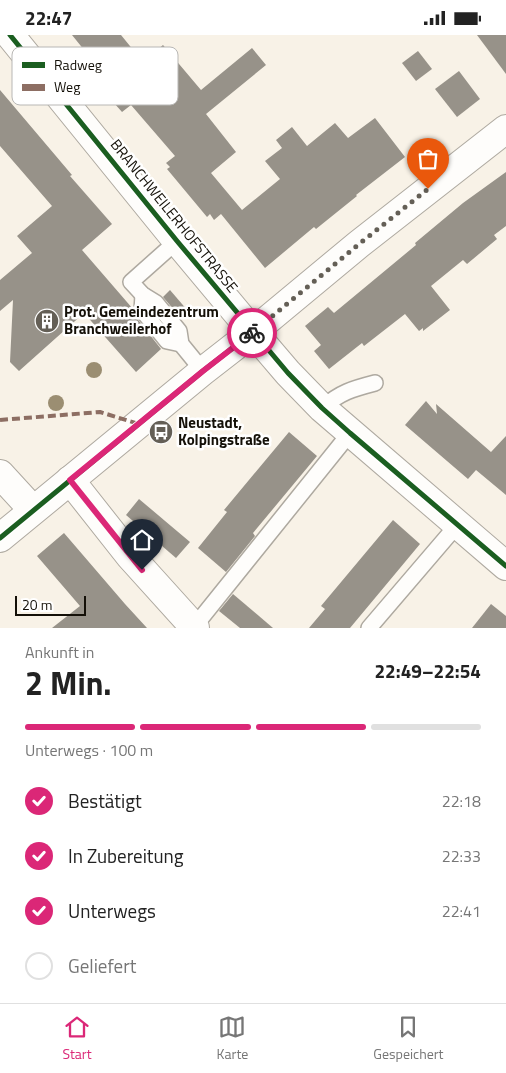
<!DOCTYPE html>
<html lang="de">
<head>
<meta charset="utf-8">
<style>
	:root { --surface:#fff; --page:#f6f6f6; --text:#222; --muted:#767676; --line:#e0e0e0; --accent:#db2777 }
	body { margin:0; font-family:"Titillium Web",sans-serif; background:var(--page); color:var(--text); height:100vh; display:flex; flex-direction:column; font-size:19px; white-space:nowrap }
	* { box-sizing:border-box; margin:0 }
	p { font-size:16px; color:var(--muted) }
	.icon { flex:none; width:28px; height:28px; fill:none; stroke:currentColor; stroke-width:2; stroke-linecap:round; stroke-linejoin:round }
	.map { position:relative; height:593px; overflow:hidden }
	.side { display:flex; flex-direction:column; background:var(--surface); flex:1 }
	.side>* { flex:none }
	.scale { position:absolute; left:15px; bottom:12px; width:71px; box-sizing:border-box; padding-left:5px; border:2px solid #141008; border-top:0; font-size:14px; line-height:18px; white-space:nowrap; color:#141008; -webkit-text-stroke:4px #fff; paint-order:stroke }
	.pin { position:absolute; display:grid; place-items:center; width:42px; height:42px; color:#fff; margin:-51px -21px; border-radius:50% 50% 50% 0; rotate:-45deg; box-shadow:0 0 5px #0007 }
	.pin .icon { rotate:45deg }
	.courier { position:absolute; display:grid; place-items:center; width:50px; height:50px; margin:-25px; border:4px solid #db2777; border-radius:50%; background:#fff; color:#222; box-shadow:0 1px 6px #0007 }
	.headline em { font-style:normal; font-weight:700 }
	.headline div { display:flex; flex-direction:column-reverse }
	.headline { display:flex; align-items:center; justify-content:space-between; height:85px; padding:0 25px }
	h1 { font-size:32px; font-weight:700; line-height:38px }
	.bar { display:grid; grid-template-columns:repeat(4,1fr); gap:8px 5px; align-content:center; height:60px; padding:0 25px }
	.bar i { height:6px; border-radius:4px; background:var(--line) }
	.bar .selected { background:var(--accent) }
	.bar p { grid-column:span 4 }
	ol { padding:0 25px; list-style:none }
	li { display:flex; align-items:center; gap:15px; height:55px }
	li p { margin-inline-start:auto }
	li .icon { padding:5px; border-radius:50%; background:var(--accent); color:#fff; stroke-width:4 }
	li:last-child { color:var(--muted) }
	li i { width:28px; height:28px; border:2px solid var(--line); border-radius:50% }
	.status { display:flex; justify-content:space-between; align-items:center; height:35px; padding:0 25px; background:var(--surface); direction:ltr }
	.status svg { height:14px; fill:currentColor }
	.tabs { display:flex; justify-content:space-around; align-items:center; height:70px; border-top:1px solid var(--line); background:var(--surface); font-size:14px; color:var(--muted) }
	.tabs a { display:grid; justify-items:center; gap:2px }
	.tabs .selected { color:var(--accent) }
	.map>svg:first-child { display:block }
	.building { fill:#979289 }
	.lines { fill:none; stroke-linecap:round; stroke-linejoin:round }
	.service-casing { stroke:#aea9a0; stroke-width:18 }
	.minor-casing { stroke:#aea9a0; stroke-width:30 }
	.tertiary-casing { stroke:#aea9a0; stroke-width:30 }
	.service { stroke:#fefdfb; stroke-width:15 }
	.minor { stroke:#fefdfb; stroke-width:28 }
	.tertiary { stroke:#fefdfb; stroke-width:28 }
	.quiet { stroke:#8d6e63; stroke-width:4; stroke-dasharray:8 4; stroke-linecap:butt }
	.cycleway-casing { stroke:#fff; stroke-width:8 }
	.cycleway { stroke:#1b5e20; stroke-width:5 }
	.tree { fill:#9b8e72 }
	.done { stroke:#645f56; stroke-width:5; stroke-dasharray:0 9 }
	.route { stroke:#db2777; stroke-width:6 }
	.labels { text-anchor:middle; stroke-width:5; stroke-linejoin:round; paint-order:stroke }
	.street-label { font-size:15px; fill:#141008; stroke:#fff }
	.poi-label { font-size:15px; font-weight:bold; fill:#141008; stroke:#fff; text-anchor:start }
	.key { fill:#fff; stroke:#b8b7b5; stroke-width:1 }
	.key-label { font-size:14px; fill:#141008 }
</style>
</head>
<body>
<div class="status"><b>22:47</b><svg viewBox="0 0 49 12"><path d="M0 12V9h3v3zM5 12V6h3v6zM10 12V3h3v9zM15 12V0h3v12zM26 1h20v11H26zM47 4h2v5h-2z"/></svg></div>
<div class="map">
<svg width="506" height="593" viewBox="0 0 506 593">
	<rect width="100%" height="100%" fill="#f8f2e7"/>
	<g class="building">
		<path d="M72 0H121L143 27 163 10 201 55 252 13 266 30 206 79 236 117 211 138 242 175 280 144 265 126 282 113 276 105 292 92 307 111 335 88 348 103 375 83 405 122 356 160 357 161 316 194 314 192 265 233 221 179 214 185 210 179 207 182 167 134 170 132 166 128 175 121 131 70 122 77 106 59 114 52Z"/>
		<path d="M477 0H506V39Z"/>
		<path d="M418 16 432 34 416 46 402 28Z"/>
		<path d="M459 36 480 64 457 82 435 54Z"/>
		<path d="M0 55 72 140 70 141 112 189 82 215 133 274 135 281 161 314 136 337 84 278 19 336 10 327 13 265 0 276V245L32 218 17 201 52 171 0 111Z"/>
		<path d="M506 137V191L494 200 497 204 467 229 463 225 431 251 450 275 423 296V293L419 296 405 279 364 311 362 308 329 334 314 316 321 310 305 291 328 272 334 278 416 210 415 208 463 168Z"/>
		<path d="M170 255 188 276 181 283 163 262Z"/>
		<path d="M426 366 437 379 436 369 491 417 506 401V460L476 435 468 444 405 390Z"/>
		<path d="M289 397 317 421 253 498 255 501 226 537 198 513 227 477 224 475Z"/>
		<path d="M139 464 190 507 176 523 126 480Z"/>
		<path d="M393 485 420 509 350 593H309L325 574 321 571Z"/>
		<path d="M64 498 125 569 147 593H52L80 571 37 521Z"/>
		<path d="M233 559 273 593H240L219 576Z"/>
		<path d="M491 569 506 581V593H472Z"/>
	</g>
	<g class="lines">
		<g class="service-casing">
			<g id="service">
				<path d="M177 206 131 247 143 260 156 268 179 296 181 309 203 336"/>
				<path d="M143 260 142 275 167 306 181 309"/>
				<path d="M322 373C341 357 352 354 375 348"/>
				<path d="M194 592 350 398"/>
				<path d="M369 593 458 489"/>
			</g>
		</g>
		<g class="minor-casing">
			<g id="minor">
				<path d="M506 94 359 209 253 297 288 338 322 373 506 531"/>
				<path d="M0 439 33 475"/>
				<path d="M70 445 130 521 195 593"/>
			</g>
		</g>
		<g class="tertiary-casing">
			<path id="tertiary" d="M0 503 203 336 253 297 177 206 10 0"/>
		</g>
		<use href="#service" class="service"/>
		<use href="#minor" class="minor"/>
		<use href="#tertiary" class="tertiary"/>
		<path class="quiet" d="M0 385 100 377 139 389"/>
		<g class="cycleway-casing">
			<g id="cycleway">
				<path d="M10 0 177 206 288 338 322 373 350 398 506 531"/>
				<path d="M0 503 203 336 253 297"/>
			</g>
		</g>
		<use href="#cycleway" class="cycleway"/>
	</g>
	<g class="tree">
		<circle cx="94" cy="335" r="8"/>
		<circle cx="56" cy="368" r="8"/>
	</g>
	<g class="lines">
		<path class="done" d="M252 298 359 209 428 154"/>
		<path class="route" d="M142 535 70 445 203 336 252 298"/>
	</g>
	<defs>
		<g id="building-disc" transform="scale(1.25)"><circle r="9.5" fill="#645f56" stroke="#fff"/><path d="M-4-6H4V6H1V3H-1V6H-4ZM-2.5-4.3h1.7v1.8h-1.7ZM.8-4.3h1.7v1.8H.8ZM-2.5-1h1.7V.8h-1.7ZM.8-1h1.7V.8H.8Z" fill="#fff"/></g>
		<g id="bus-disc" transform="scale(1.25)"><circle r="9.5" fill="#645f56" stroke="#fff"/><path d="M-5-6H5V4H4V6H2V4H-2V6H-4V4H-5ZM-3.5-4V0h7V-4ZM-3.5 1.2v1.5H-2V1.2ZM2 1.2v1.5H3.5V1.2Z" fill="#fff"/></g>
	</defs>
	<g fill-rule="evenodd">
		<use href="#building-disc" x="47" y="286"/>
		<use href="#bus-disc" x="161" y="397"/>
	</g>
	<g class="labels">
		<g class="street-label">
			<text transform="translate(174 181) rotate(51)" y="5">BRANCHWEILERHOFSTRASSE</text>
		</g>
		<g class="poi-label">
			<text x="64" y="282">Prot. Gemeindezentrum<tspan x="64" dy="17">Branchweilerhof</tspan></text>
			<text x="178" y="393">Neustadt,<tspan x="178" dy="17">Kolpingstraße</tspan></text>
		</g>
	</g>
	<rect x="12" y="12" width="166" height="58" rx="8" class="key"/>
	<rect x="22" y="27" width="23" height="6" fill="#1b5e20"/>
	<rect x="22" y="49" width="23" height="7" fill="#8d6e63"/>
	<g class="key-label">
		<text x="54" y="35">Radweg</text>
		<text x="54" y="57">Weg</text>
	</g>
</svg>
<div class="scale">20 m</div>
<div class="pin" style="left:428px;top:154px;background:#ea580c"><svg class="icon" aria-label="bag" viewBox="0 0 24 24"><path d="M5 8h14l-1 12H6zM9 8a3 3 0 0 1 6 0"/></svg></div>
<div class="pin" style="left:142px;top:535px;background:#1f2937"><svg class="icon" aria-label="home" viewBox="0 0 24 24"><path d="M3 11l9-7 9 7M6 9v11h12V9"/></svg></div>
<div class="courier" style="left:252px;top:298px"><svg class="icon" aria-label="bike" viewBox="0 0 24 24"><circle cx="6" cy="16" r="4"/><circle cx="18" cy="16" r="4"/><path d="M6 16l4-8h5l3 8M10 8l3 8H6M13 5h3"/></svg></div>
</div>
<section class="side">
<div class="headline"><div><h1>2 Min.</h1><p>Ankunft in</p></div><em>22:49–22:54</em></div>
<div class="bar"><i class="selected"></i><i class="selected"></i><i class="selected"></i><i></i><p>Unterwegs · 100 m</p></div>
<ol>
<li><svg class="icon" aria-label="check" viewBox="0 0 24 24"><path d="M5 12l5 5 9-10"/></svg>Bestätigt<p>22:18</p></li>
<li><svg class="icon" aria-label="check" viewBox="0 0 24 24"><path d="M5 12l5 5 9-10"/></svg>In Zubereitung<p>22:33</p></li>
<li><svg class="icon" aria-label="check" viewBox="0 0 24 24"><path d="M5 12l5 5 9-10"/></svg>Unterwegs<p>22:41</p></li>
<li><i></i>Geliefert</li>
</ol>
</section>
<nav class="tabs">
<a class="selected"><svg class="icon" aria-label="home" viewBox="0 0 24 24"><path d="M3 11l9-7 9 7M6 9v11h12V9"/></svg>Start</a>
<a><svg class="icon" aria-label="map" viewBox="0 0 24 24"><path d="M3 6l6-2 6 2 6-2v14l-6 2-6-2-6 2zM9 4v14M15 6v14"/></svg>Karte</a>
<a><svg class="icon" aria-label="saved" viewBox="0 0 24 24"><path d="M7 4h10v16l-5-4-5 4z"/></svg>Gespeichert</a>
</nav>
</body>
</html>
